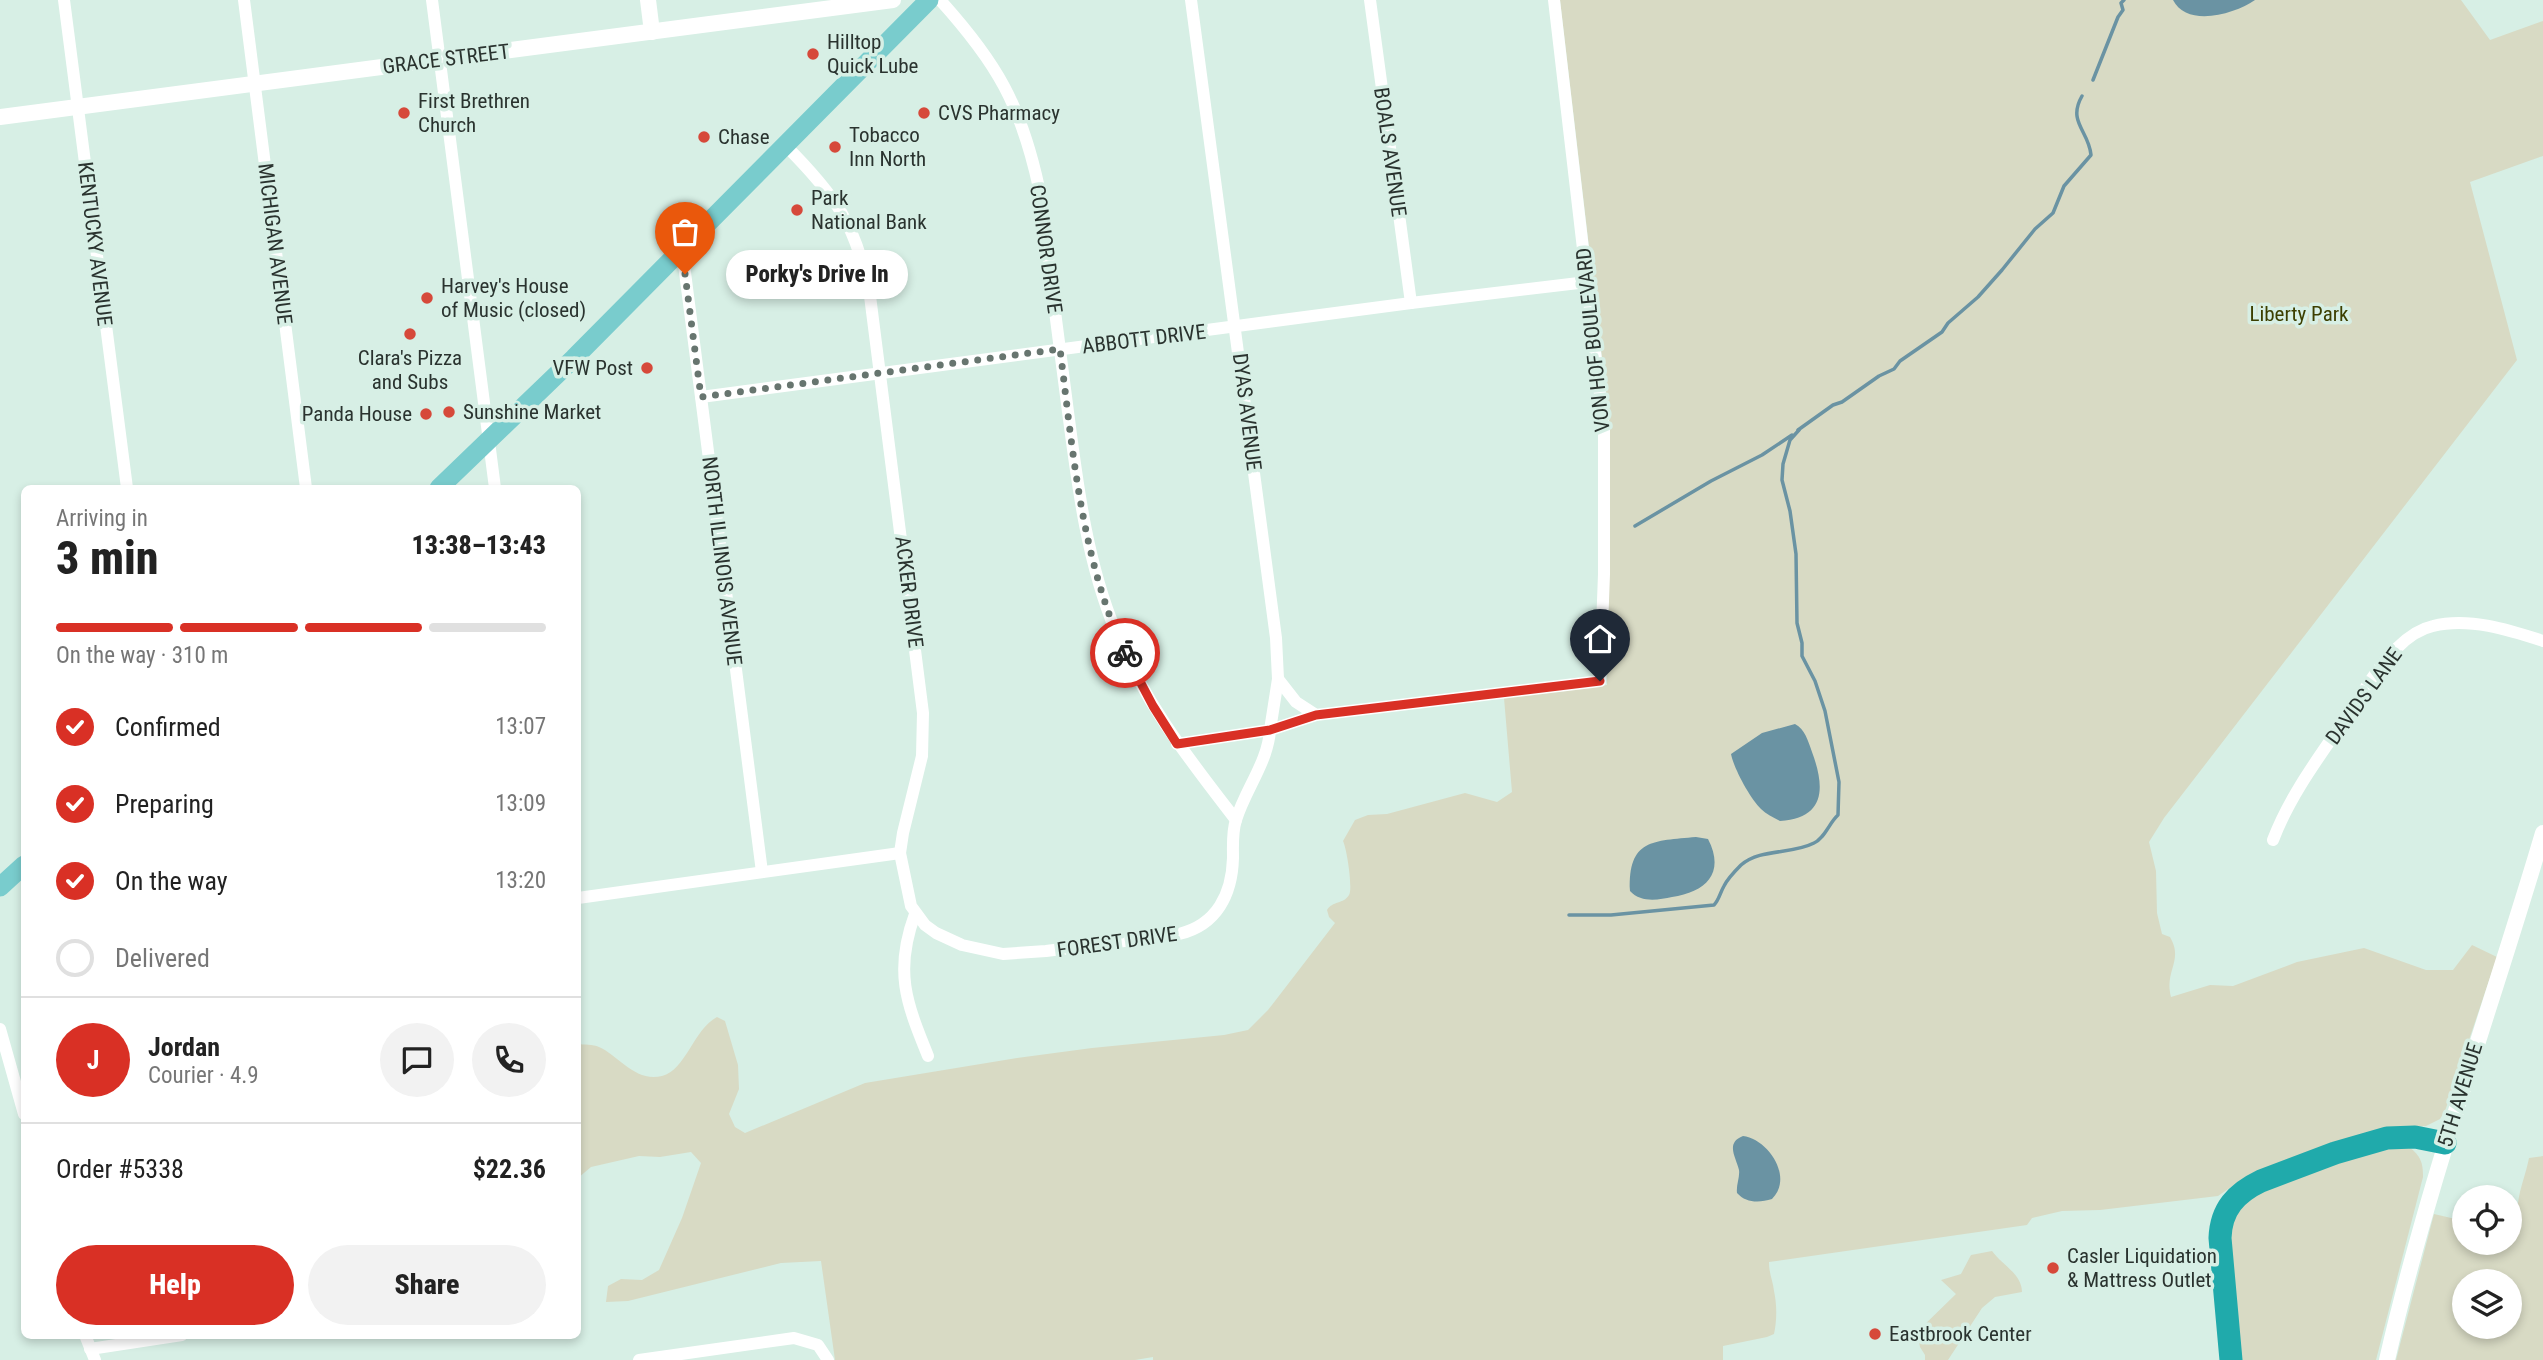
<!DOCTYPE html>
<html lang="en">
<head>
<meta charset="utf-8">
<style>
	:root { --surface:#fff; --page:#f2f2f2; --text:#222; --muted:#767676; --line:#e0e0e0; --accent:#d93025 }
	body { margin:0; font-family:"Roboto Condensed",sans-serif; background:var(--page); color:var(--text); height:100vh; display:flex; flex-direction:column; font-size:26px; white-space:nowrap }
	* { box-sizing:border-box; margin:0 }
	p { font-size:23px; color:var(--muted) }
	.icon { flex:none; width:38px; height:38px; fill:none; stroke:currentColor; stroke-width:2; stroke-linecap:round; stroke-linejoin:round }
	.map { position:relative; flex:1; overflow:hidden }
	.drawer { position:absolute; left:21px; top:485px; width:560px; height:854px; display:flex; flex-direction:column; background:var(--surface); border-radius:10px; box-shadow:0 4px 10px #0003 }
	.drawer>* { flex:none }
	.tools { position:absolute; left:2452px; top:1185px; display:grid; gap:14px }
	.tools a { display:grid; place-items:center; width:70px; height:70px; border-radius:50%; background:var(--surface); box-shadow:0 4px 10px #0003; font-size:35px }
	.pin { position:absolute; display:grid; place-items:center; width:60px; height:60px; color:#fff; margin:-72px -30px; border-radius:50% 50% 50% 0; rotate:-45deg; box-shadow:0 0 7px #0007 }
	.pin .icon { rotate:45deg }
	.courier { position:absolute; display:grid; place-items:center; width:70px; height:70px; margin:-35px; border:5px solid #d93025; border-radius:50%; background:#fff; color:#222; box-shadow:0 2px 9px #0007 }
	.bubble { position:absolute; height:49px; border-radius:24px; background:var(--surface); box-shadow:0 4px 10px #0003; font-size:23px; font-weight:800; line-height:49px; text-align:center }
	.head em { font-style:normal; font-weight:800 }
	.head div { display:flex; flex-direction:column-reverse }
	.head { display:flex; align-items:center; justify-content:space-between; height:119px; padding:0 35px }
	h1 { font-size:46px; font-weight:800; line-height:52px }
	.bar { display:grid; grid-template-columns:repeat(4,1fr); gap:10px 7px; align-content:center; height:84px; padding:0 35px }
	.bar i { height:9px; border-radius:5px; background:var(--line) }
	.bar .active { background:var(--accent) }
	.bar p { grid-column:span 4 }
	.line { display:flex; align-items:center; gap:18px; padding:0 35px; border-top:2px solid var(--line) }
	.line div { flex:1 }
	.round { display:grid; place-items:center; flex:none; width:74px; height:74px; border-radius:37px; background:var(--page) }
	ol { padding:0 35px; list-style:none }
	li { display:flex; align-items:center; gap:21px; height:77px }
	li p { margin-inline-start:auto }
	li .icon { padding:7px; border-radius:50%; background:var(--accent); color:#fff; stroke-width:4 }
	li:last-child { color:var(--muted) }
	li i { width:38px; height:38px; border:4px solid var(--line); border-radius:50% }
	.action { display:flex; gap:14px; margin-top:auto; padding:14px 35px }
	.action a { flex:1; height:80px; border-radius:42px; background:var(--accent); color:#fff; font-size:28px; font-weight:800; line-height:80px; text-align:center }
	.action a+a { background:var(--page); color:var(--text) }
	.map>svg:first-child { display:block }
	.green { fill:#d8dac4; fill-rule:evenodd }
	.water { fill:#6a93a3 }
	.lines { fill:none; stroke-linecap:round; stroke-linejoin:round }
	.stream { stroke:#6a93a3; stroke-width:3.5 }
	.minor { stroke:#fff; stroke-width:12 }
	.tertiary { stroke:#fff; stroke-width:16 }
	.primary { stroke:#79cccd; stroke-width:19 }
	.motorway { stroke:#20aaab; stroke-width:23 }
	.done { stroke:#67756f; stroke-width:7; stroke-dasharray:0 12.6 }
	.route { stroke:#d93025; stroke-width:9 }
	.poi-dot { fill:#d6493a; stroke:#d7efe5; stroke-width:2.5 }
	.labels { text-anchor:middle; stroke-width:7; stroke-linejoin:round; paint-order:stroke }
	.poi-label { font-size:21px; fill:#2a332f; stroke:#d7efe5; text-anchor:start }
	.street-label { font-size:21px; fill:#2a332f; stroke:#d7efe5 }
	.park-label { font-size:21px; fill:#3c3f00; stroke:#d7efe5 }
</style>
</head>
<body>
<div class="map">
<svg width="2543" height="1360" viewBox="0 0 2543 1360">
	<rect width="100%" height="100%" fill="#d7efe5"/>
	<g class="green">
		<path d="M1560 0H2461L2490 40 2543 21V156L2470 182 2517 360 2164 818 2149 842 2156 871 2157 913 2162 934 2170 937C2184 961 2164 970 2171 997L2210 985 2233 986 2297 962 2364 948 2426 970H2453L2472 945 2497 957 2445 1111 2440 1119 2426 1126 2388 1128 2234 1185 2218 1196 2100 1210 2062 1211 2032 1218 2027 1225 1769 1262C1769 1274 1773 1281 1774 1291 1777 1305 1777 1320 1774 1334L1767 1337 1723 1346V1360H1153V1357L1135 1360H835L821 1261 781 1263 628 1301 606 1302 608 1286 621 1279 642 1280 659 1270 682 1218 701 1163 691 1152 660 1157 639 1156 591 1167 578 1178V1044C584 1045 593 1044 599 1047 618 1055 636 1083 662 1076 686 1070 693 1030 717 1017L725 1021 738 1065 739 1089 729 1114 735 1127 745 1133 865 1083 1017 1058 1092 1048 1224 1035 1248 1030 1268 1010 1335 923 1329 917 1327 910C1332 901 1344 904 1349 895 1353 889 1347 849 1343 841L1355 820 1368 815 1387 814 1465 793 1497 802 1512 792 1504 698 1607 685 1609 417Z"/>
		<path d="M2409 1147C2421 1156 2423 1163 2423 1177L2376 1360H2240L2230 1258 2232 1225 2238 1211 2248 1199 2279 1184 2383 1148Z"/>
		<path d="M2543 1156V1360H2396L2434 1214 2464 1221V1242H2510V1209L2518 1203C2520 1187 2526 1174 2529 1158ZM2464 1281H2510V1326H2464Z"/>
		<path d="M1992 1251C2002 1265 2022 1274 2022 1292L1995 1297 1982 1308 1948 1360H1925V1355L1920 1347 1917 1332 1956 1294 1941 1280 1961 1274 1971 1255Z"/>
	</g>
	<g class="water">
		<path d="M2173 0H2255C2235 14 2187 28 2173 0Z"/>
		<path d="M1795 724C1805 729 1808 741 1812 752 1825 787 1826 818 1780 821 1773 817 1766 814 1761 809 1750 798 1734 769 1731 754L1762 733Z"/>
		<path d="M1696 837 1708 839C1726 874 1705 892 1672 897 1658 900 1641 903 1630 891 1628 839 1653 841 1696 837Z"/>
		<path d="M1743 1136C1768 1139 1794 1177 1772 1199 1759 1203 1746 1203 1737 1193 1736 1185 1740 1177 1739 1170 1736 1157 1725 1143 1743 1136Z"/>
	</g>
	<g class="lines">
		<g class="stream">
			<path d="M2093 80 2118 17 2123 10 2121 3 2124 0"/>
			<path d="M1798 430 1833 405 1842 402 1879 376 1894 369 1900 361 1942 332 1948 323 1978 297 2002 270 2035 229 2053 213 2064 186 2091 155C2089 131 2067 122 2082 96"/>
			<path d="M1635 526 1711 481 1762 455 1792 435"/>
			<path d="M1569 915H1611L1714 905C1719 900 1720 893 1724 886 1727 880 1735 871 1741 865 1761 848 1791 855 1814 843 1825 838 1829 823 1838 815L1839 782 1825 711 1815 681 1802 656V643L1797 623 1796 554 1790 511 1782 480 1783 464 1790 440 1799 430"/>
		</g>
		<g class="minor">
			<path d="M64 0 127 488"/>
			<path d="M244 0 306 488"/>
			<path d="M432 0 495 488"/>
			<path d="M940 0C997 63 1021 105 1039 188 1048 260 1058 332 1067 404 1077 481 1086 560 1116 632 1145 704 1189 759 1236 820"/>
			<path d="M1370 0 1411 303"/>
			<path d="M785 145C835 195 857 225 870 296L923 713 922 756 903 833 900 853 911 906 925 925 936 933 962 945 1003 954 1046 951 1179 934C1217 925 1232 894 1233 858 1233 845 1232 832 1236 820 1245 790 1268 762 1270 730L1316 715 1600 681 1604 574V429L1554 0"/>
			<path d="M682 249 762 872"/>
			<path d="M701 397 1411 303 1587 282"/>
			<path d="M1278 679 1296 702 1316 715"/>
			<path d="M1177 744 1270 730 1278 679 1276 638 1191 0"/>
			<path d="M2273 840C2291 793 2322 753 2350 712 2364 691 2378 666 2397 648 2407 638 2419 629 2433 626 2469 617 2509 630 2543 641"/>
			<path d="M578 898 900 853"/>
			<path d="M915 914C894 971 906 1002 928 1056"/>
			<path d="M0 1029 24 1114"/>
			<path d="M85 1335 95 1360"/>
			<path d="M90 1349 182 1335"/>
			<path d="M639 1360 794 1338 818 1345 828 1360"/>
		</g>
		<g class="tertiary">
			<path d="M648 0 652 32"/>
			<path d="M0 117 893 0"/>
			<path d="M2387 1360C2428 1181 2491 1009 2543 833"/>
		</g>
		<g class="primary">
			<path d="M439 488 574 358 929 0"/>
			<path d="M0 887 24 865"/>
		</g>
		<path class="motorway" d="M2231 1360 2220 1238C2221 1209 2236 1193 2261 1181L2335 1153 2387 1138 2415 1137 2445 1143"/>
	</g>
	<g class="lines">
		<path class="done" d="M685 274 701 397 1060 349C1073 452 1081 558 1125 653"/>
		<path class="route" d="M1125 653 1153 706 1177 744 1270 730 1316 715 1600 681"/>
	</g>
	<g class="poi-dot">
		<circle cx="813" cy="54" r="7"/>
		<circle cx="404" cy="113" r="7"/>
		<circle cx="924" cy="113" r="7"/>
		<circle cx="704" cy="137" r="7"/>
		<circle cx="835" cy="147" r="7"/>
		<circle cx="797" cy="210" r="7"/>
		<circle cx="427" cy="298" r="7"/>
		<circle cx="410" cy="334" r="7"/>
		<circle cx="647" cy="368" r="7"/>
		<circle cx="449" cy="412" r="7"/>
		<circle cx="426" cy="414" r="7"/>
		<circle cx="2053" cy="1268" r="7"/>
		<circle cx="1875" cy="1334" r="7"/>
	</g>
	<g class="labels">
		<g class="poi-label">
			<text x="827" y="49">Hilltop<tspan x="827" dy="24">Quick Lube</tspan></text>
			<text x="418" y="108">First Brethren<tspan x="418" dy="24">Church</tspan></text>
			<text x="938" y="120">CVS Pharmacy</text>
			<text x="849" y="142">Tobacco<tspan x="849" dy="24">Inn North</tspan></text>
			<text x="718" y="144">Chase</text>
			<text x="811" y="205">Park<tspan x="811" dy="24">National Bank</tspan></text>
			<text x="441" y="293">Harvey's House<tspan x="441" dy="24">of Music (closed)</tspan></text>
			<text x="410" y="365" text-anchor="middle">Clara's Pizza<tspan x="410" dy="24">and Subs</tspan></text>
			<text x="633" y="375" text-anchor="end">VFW Post</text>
			<text x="463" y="419">Sunshine Market</text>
			<text x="412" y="421" text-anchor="end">Panda House</text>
			<text x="2067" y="1263">Casler Liquidation<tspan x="2067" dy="24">&amp; Mattress Outlet</tspan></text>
			<text x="1889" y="1341">Eastbrook Center</text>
		</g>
		<g class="street-label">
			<text transform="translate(446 59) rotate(-7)" y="7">GRACE STREET</text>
			<text transform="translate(1390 152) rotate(82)" y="7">BOALS AVENUE</text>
			<text transform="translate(95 244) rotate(83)" y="7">KENTUCKY AVENUE</text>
			<text transform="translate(275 244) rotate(83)" y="7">MICHIGAN AVENUE</text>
			<text transform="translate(1046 249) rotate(82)" y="7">CONNOR DRIVE</text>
			<text transform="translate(1144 339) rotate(-7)" y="7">ABBOTT DRIVE</text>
			<text transform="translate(1593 340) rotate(-96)" y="7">VON HOF BOULEVARD</text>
			<text transform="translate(1247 412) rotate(83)" y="7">DYAS AVENUE</text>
			<text transform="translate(722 561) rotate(83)" y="7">NORTH ILLINOIS AVENUE</text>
			<text transform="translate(909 592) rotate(83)" y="7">ACKER DRIVE</text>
			<text transform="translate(2364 696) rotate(-54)" y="7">DAVIDS LANE</text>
			<text transform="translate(1117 942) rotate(-8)" y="7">FOREST DRIVE</text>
			<text transform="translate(2460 1095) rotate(-73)" y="7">5TH AVENUE</text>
		</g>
		<g class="park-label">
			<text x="2299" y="321">Liberty Park</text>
		</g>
	</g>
</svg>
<div class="tools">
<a><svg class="icon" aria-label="locate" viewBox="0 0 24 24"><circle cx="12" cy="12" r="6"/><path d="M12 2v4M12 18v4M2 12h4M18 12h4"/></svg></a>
<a><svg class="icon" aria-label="layers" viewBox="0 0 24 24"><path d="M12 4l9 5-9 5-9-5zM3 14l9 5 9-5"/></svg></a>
</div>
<div class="pin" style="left:685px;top:274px;background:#ea580c"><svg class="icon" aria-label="bag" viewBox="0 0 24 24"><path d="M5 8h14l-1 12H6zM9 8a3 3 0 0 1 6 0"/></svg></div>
<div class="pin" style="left:1600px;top:681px;background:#1f2937"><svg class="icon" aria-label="home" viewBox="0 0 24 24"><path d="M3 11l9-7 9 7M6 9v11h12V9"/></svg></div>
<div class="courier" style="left:1125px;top:653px"><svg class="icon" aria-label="bike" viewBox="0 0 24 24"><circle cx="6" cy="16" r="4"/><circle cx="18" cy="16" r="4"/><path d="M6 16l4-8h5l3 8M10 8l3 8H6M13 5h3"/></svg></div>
<div class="bubble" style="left:726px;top:250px;width:182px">Porky's Drive In</div>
<section class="drawer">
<div class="head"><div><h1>3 min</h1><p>Arriving in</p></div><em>13:38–13:43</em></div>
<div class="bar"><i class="active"></i><i class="active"></i><i class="active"></i><i></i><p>On the way · 310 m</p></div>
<ol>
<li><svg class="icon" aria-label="check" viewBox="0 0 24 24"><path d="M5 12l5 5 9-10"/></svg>Confirmed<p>13:07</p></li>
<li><svg class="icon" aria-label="check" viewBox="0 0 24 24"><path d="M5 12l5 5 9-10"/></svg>Preparing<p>13:09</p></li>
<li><svg class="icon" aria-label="check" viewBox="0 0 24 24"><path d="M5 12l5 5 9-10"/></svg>On the way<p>13:20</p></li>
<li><i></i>Delivered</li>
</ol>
<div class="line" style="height:126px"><b class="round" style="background:var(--accent);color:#fff">J</b><div><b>Jordan</b><p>Courier · 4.9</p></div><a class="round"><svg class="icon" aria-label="chat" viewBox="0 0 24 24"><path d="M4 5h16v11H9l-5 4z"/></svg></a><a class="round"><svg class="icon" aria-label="phone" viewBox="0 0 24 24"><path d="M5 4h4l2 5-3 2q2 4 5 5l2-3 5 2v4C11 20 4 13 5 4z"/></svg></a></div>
<div class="line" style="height:91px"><div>Order #5338</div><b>$22.36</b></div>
<div class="action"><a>Help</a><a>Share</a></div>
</section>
</div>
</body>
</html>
